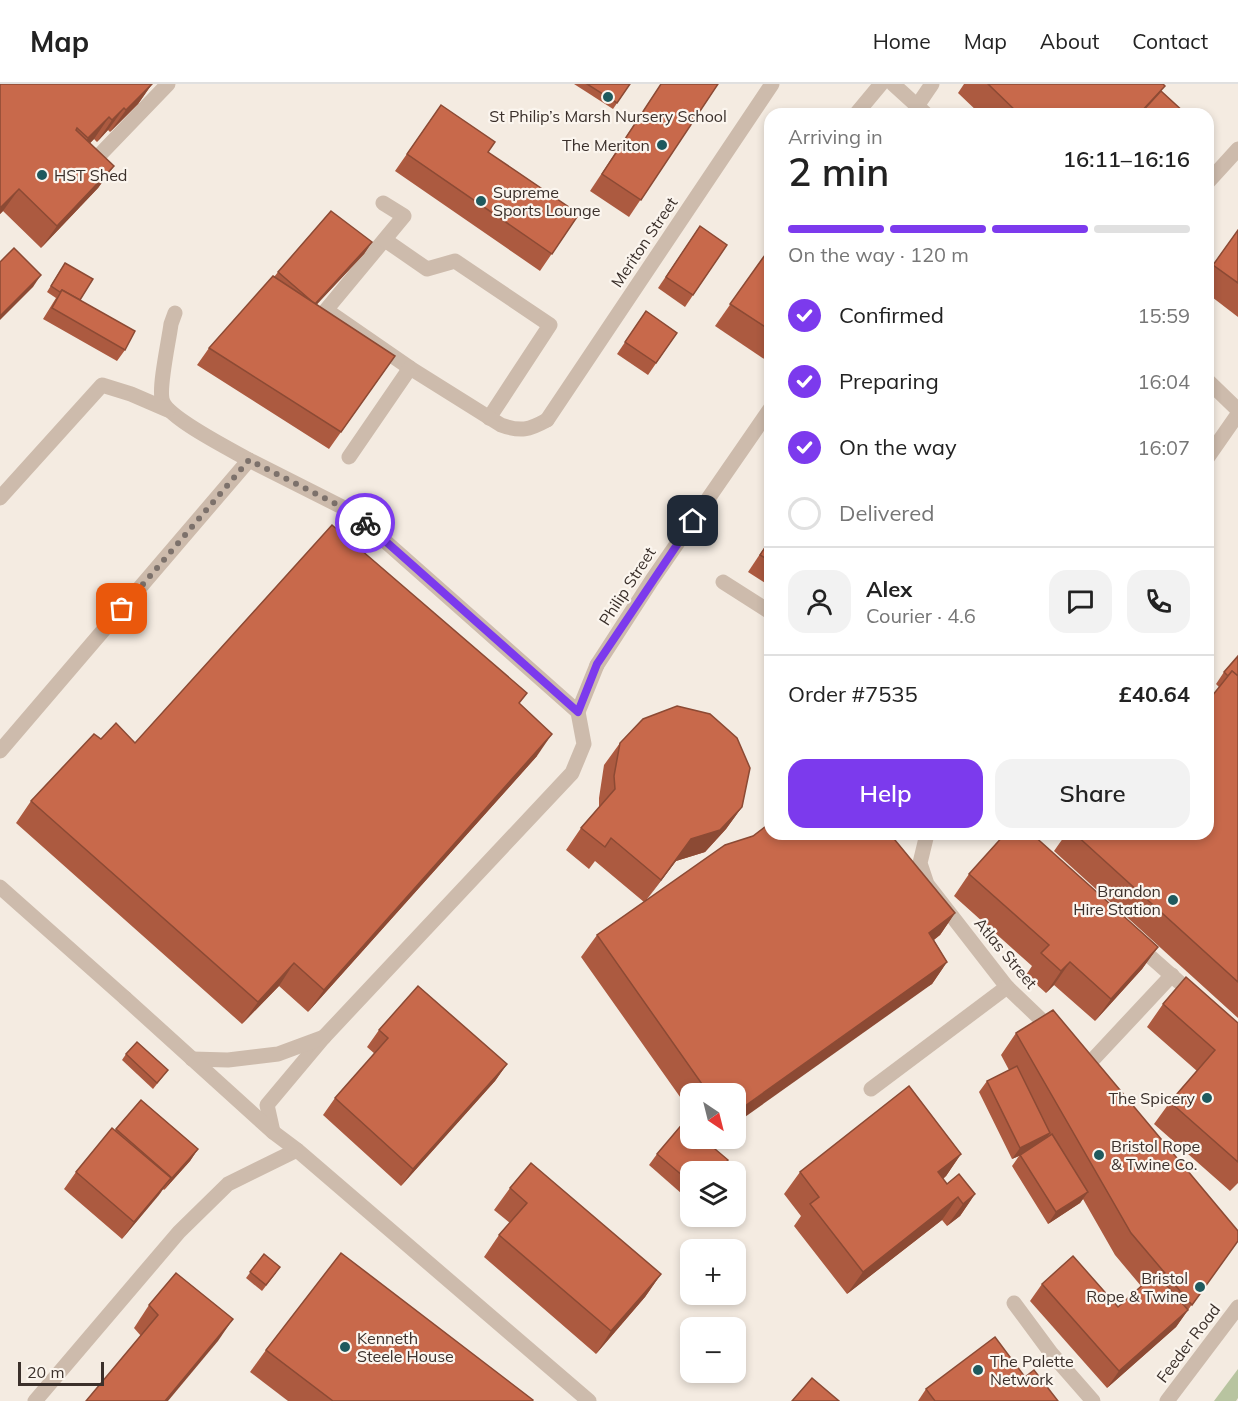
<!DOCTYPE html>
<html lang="en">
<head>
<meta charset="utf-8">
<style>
	:root { --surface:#fff; --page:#f2f2f2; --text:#222; --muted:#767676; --line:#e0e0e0; --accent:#7c3aed }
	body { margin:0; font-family:Mulish,sans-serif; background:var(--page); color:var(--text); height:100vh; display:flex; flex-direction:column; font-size:22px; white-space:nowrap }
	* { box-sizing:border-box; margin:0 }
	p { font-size:20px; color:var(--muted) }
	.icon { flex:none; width:33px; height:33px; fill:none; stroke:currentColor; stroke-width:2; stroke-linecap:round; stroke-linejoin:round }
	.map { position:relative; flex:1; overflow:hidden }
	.details { position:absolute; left:764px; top:24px; width:450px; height:732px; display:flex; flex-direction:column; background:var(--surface); border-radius:18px; box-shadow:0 3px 9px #0003 }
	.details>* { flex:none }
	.needle { width:39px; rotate:145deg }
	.tools { position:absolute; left:680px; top:999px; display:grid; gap:12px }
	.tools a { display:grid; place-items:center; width:66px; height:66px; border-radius:12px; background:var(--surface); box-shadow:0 3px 9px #0003; font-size:30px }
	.scale { position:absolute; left:18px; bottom:15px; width:86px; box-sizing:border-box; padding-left:6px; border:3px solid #3b302b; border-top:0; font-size:16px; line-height:21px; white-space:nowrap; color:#3b302b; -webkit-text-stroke:4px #fbf5ee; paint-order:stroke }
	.pin { position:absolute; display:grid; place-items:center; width:51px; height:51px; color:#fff; margin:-26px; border-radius:12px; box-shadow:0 3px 9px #0006 }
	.courier { position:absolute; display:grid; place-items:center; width:60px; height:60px; margin:-30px; border:4px solid #7c3aed; border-radius:50%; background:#fff; color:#222; box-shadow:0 2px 8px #0007 }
	.headline em { font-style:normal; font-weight:600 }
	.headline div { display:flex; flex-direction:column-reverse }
	.headline { display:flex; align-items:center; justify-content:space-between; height:102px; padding:0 24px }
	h1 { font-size:39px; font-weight:600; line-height:45px }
	.bar { display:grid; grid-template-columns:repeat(4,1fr); gap:9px 6px; align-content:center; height:72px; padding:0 24px }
	.bar i { height:8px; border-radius:4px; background:var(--line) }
	.bar .selected { background:var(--accent) }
	.bar p { grid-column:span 4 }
	.line { display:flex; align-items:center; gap:15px; padding:0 24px; border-top:2px solid var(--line) }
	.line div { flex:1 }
	.round { display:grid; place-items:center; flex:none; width:63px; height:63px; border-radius:18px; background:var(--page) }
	ol { padding:0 24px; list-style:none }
	li { display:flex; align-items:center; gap:18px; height:66px }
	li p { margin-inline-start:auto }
	li .icon { padding:6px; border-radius:50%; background:var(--accent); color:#fff; stroke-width:4 }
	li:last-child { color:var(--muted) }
	li i { width:33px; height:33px; border:3px solid var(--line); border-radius:50% }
	.cta { display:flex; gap:12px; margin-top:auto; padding:12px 24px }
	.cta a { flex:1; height:69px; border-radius:18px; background:var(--accent); color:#fff; font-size:24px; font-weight:600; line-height:69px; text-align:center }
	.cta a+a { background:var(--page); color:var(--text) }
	header { display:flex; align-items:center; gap:36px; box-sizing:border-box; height:84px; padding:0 30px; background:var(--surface); border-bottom:2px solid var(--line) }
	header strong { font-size:28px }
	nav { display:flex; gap:33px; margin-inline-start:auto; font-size:21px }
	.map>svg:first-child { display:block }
	.green { fill:#b8c4a0 }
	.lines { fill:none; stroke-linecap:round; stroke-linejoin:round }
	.service { stroke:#cdbbac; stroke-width:15 }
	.minor { stroke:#cdbbac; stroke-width:15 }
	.tertiary { stroke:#cdbbac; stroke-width:15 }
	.wall { fill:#ac5a40 }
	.shaded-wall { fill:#8c4a34 }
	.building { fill:#c8694b; stroke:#8c4a34; stroke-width:1.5 }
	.done { stroke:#7c716b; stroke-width:6; stroke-dasharray:0 10.8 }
	.route { stroke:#7c3aed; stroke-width:8 }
	.poi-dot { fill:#1f5a5e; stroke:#fbf5ee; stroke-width:2 }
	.labels { text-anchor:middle; stroke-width:4.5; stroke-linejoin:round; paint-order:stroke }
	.poi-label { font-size:16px; fill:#3b302b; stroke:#fbf5ee; text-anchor:start }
	.street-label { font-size:16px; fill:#3b302b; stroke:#fbf5ee }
</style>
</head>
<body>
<header>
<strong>Map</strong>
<nav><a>Home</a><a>Map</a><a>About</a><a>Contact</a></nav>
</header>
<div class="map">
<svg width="1238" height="1317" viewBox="0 0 1238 1317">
	<rect width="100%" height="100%" fill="#f4ebe1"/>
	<path class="green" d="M1238 1285V1314L1236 1317H1214Z"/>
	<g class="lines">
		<g class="service">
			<path d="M856 30 881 0"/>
			<path d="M89 82 168 0"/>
			<path d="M383 119 404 132 326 226 410 284"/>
			<path d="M385 156 427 185 455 177 550 241 489 334"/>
			<path d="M175 229 171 240C169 256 159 301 162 315 165 333 232 366 249 376"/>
			<path d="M349 373 410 284 501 341C521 348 529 346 547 336"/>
			<path d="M0 414 102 301 131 310 168 326"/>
			<path d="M723 498 770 528"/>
			<path d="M578 628 597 581"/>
			<path d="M0 667 249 376 352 428 578 628 584 660 572 689 324 953 267 1021 273 1048"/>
			<path d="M927 750 920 779 927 800 1007 903 1053 947"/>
			<path d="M0 803 125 914"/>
			<path d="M192 975 228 976 278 970 324 953"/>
			<path d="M871 1005 1007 903"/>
			<path d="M1014 1219 1051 1269 1093 1317"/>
			<path d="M35 1317 179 1148 228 1100 297 1066"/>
		</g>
		<g class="minor">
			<path d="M917 22 932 0"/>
			<path d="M1208 98 1238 65"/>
			<path d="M547 336 772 0"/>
			<path d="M1208 373 1238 330"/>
			<path d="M597 581 652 496 770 325"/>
			<path d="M1136 860 1179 898"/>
			<path d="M125 914 273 1048 297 1066 589 1317"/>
			<path d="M1092 991 1086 983 1172 891"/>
		</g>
		<g class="tertiary">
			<path d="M893 0 926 30"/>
			<path d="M1208 297 1238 326"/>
			<path d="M1167 1317 1238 1223"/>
		</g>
	</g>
	<g class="wall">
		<path d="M0 0H152L138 20 110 48 108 46 97 58 94 55 90 59 114 82 98 104 41 164 3 127 0 130Z"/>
		<path d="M574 0H630L613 25Z"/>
		<path d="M661 0H718L629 133 590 107Z"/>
		<path d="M964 0H1163L1161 7 1186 30H980L958 9Z"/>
		<path d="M441 21 488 68 579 130 540 187 395 87Z"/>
		<path d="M700 142 727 161 685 223 658 204Z"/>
		<path d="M1238 146V233L1208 210V188Z"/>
		<path d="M372 158 364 170 316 221 395 272 329 365 197 281 209 264 274 193 278 188Z"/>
		<path d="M770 164V279L715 242Z"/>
		<path d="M61 185 80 216 125 266 117 277 43 235 56 214 47 208Z"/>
		<path d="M646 227 677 249 648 291 617 270Z"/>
		<path d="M770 455V502L748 488Z"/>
		<path d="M1238 572V934L1054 767 1066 750H1208L1219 603 1216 600 1224 588Z"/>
		<path d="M520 620 537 672 308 928 279 902 242 940 16 739 31 717 101 655 135 659Z"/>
		<path d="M620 659 742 723 726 745 705 768 676 777 647 815 955 829 940 851 934 856 947 878 932 900 735 1010H690V1027L581 873 597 851 644 818 595 777 589 785 566 766 581 744 599 723V714L604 681Z"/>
		<path d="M969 790 1158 863 1142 885 1095 937 1054 901 1046 909 1026 891 1032 882 954 812Z"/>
		<path d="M1163 920 1238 939V1099L1230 1107 1154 1040 1170 1018 1197 987 1147 943Z"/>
		<path d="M379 946 507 980 495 997 401 1102 323 1031 335 1014 375 970 367 963Z"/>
		<path d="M1016 949 1238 1155 1176 1243 1107 1304 1030 1217 1042 1200 1118 1223 1141 1202 1115 1171 1083 1115 1080 1119 1048 1140 1012 1082 1019 1072 1012 1075 979 1008 987 997 1009 986 1001 971Z"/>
		<path d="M126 970 168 986 153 1005 122 976Z"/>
		<path d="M141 1016 198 1065 190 1077 164 1106 163 1105 122 1155 64 1105 76 1088 115 1046Z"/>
		<path d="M657 1070 690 1088V1117L649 1081Z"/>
		<path d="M961 1070 946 1092 943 1095 947 1100 975 1110 960 1132 947 1142 942 1136 847 1210 794 1142 801 1132 784 1110 800 1088Z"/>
		<path d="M510 1104 661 1190 645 1213 596 1270 484 1173 499 1151 510 1139 494 1126Z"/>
		<path d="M264 1170 276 1189 262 1207 246 1194Z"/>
		<path d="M149 1221 218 1257 141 1252 134 1244Z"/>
		<path d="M266 1266 533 1317H288L250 1288Z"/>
		<path d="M1025 1293 1058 1317H918L926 1305Z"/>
	</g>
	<g class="shaded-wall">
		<path d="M152 0 138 20 110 48 126 26Z"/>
		<path d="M124 24 108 46 97 58 112 36Z"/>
		<path d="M109 33 94 55 73 77 88 54Z"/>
		<path d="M114 82 98 104 41 164 57 142Z"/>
		<path d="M19 105 3 127 0 130V124Z"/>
		<path d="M372 158 364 170 306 232 314 220Z"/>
		<path d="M41 191 33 203 0 236V232Z"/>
		<path d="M552 650 537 672 308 928 324 906Z"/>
		<path d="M742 723 726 745 705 768 676 777 645 818 691 755Z"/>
		<path d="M955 829 940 851 913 871 929 849Z"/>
		<path d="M1158 863 1142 885 1095 937 1111 915Z"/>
		<path d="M947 878 932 900 735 1040V1029Z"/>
		<path d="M1070 878 1054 901 1046 909 1061 887Z"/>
		<path d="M294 879 279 902 242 940 258 918Z"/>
		<path d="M507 980 495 997 401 1102 413 1085Z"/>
		<path d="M1050 1049 1042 1061 1012 1075 1020 1064Z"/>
		<path d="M198 1065 190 1077 164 1106 172 1094Z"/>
		<path d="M961 1070 946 1092 922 1111 938 1088Z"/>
		<path d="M171 1094 159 1111 122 1155 134 1138Z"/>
		<path d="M1088 1108 1080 1119 1048 1140 1056 1128Z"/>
		<path d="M975 1110 960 1132 947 1142 963 1120Z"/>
		<path d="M958 1113 942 1136 847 1210 863 1188Z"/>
		<path d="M661 1190 645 1213 596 1270 611 1247Z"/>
		<path d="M1188 1226 1176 1243 1107 1304 1119 1287Z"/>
		<path d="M233 1235 218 1257 168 1317H165Z"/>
	</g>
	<g class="building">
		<path d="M0 0H152L126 26 124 24 112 36 109 33 88 54 77 44 76 46 114 82 57 142 19 105 0 124Z"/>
		<path d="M587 0H630L617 19Z"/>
		<path d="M661 0H718L641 116 602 90Z"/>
		<path d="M988 0H1163L1165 2 1139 30H1019Z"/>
		<path d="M1161 7 1186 30H1140Z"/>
		<path d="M441 21 495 58 488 68 579 130 552 170 407 70Z"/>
		<path d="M331 127 372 158 315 220 278 188Z"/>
		<path d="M700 142 727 161 693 211 666 193Z"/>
		<path d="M1238 146V199L1213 181Z"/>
		<path d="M14 164 41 191 0 232V178Z"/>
		<path d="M770 164V246L730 220Z"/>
		<path d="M65 179 93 195 80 216 62 206 60 208 51 202Z"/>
		<path d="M273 192 395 272 341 348 209 264Z"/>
		<path d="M62 206 135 247 125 266 52 224Z"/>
		<path d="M646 227 677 249 656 279 625 258Z"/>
		<path d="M332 441 527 609 519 619 552 650 324 906 294 879 258 918 31 717 94 650 101 655 116 639 135 659Z"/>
		<path d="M770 456V477L760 471Z"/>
		<path d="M1238 572V592L1232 587 1228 592 1224 588Z"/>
		<path d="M1232 587 1238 592V898L1075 750H1208V617Z"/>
		<path d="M677 622 710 630 737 654 750 684 742 723 720 746 691 755 661 796 611 754 605 763 581 744 615 705 614 692 620 659 643 635Z"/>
		<path d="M770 739V750H890L955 829 929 849 947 878 735 1029V1010H709L597 851 725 761 753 752Z"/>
		<path d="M1005 750H1032L1158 863 1111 915 1070 878 1061 887 1041 869 1049 861 969 790Z"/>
		<path d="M1186 893 1238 939V1078L1170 1018 1215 966 1163 920Z"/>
		<path d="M418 902 507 980 413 1085 335 1014 388 954 379 946Z"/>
		<path d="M1053 926 1238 1147V1157L1192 1221 1131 1149 1016 949Z"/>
		<path d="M137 958 168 986 157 999 126 970Z"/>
		<path d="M1017 982 1050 1049 1020 1064 987 997Z"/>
		<path d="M909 1002 961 1070 938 1088 947 1100 959 1090 975 1110 963 1120 958 1113 863 1188 810 1120 819 1113 800 1088Z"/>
		<path d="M141 1016 198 1065 172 1094 116 1045Z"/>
		<path d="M684 1038 690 1044V1054H702L728 1076 718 1088H690V1098L657 1070Z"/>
		<path d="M112 1044 171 1094 134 1138 76 1088Z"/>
		<path d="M1052 1050 1088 1108 1056 1128 1020 1071Z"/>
		<path d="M531 1079 661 1190 611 1247 499 1151 527 1119 510 1104Z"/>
		<path d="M341 1169 533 1316 532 1317H333L266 1266Z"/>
		<path d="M264 1170 280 1183 266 1201 250 1188Z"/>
		<path d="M1073 1172 1118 1223 1156 1189 1188 1226 1119 1287 1042 1200Z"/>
		<path d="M176 1189 233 1235 165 1317H86L158 1231 149 1221Z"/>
		<path d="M995 1253 1025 1293 1034 1286 1058 1317H935L926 1305Z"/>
		<path d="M812 1294 839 1317H792Z"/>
	</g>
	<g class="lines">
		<path class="done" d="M122 525 249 376 352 428 365 439"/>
		<path class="route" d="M365 439 578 628 597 580 693 437"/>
	</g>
	<g class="poi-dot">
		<circle cx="608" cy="13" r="6"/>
		<circle cx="662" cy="61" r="6"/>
		<circle cx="42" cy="91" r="6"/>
		<circle cx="481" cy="117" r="6"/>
		<circle cx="1173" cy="816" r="6"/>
		<circle cx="1207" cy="1014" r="6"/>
		<circle cx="1099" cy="1071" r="6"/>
		<circle cx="1200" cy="1203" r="6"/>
		<circle cx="345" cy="1263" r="6"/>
		<circle cx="978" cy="1286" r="6"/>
	</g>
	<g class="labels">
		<g class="poi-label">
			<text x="608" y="38" text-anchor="middle">St Philip’s Marsh Nursery School</text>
			<text x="650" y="67" text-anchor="end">The Meriton</text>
			<text x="54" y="97">HST Shed</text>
			<text x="493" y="114">Supreme<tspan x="493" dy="18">Sports Lounge</tspan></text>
			<text x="1161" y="813" text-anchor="end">Brandon<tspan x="1161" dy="18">Hire Station</tspan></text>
			<text x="1195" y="1020" text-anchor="end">The Spicery</text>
			<text x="1111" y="1068">Bristol Rope<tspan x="1111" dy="18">&amp; Twine Co.</tspan></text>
			<text x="1188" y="1200" text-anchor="end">Bristol<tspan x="1188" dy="18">Rope &amp; Twine</tspan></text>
			<text x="357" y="1260">Kenneth<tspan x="357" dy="18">Steele House</tspan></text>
			<text x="990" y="1283">The Palette<tspan x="990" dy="18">Network</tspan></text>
		</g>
		<g class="street-label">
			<text transform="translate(644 158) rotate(-56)" y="6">Meriton Street</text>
			<text transform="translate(627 502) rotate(-57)" y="6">Philip Street</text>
			<text transform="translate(1006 869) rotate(50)" y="6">Atlas Street</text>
			<text transform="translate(1188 1259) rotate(-53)" y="6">Feeder Road</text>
		</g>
	</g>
</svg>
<div class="tools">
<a><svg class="needle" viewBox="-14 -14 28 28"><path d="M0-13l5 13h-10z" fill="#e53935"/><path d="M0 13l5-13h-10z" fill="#767676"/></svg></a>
<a><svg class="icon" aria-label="layers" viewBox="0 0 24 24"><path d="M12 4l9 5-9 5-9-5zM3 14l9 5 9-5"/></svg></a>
<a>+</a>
<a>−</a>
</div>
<div class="scale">20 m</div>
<div class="pin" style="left:122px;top:525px;background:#ea580c"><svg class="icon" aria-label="bag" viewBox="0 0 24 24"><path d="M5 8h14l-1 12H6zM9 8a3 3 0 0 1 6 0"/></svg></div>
<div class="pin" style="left:693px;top:437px;background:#1f2937"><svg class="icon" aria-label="home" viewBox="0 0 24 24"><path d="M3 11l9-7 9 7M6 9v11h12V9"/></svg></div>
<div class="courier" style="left:365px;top:439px"><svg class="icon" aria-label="bike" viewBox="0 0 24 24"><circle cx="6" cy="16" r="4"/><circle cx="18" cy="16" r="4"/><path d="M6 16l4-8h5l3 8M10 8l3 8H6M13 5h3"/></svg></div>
<section class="details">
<div class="headline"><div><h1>2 min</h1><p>Arriving in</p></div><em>16:11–16:16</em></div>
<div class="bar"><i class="selected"></i><i class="selected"></i><i class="selected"></i><i></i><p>On the way · 120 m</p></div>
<ol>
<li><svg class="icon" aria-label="check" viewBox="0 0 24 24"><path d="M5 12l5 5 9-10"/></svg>Confirmed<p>15:59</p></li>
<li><svg class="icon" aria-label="check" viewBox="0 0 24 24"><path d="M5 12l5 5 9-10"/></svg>Preparing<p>16:04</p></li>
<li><svg class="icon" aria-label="check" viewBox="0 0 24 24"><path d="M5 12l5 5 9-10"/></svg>On the way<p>16:07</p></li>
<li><i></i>Delivered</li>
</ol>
<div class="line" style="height:108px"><a class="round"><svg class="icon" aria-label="person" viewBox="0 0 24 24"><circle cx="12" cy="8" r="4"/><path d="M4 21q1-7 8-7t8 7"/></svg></a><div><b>Alex</b><p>Courier · 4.6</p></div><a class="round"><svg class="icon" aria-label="chat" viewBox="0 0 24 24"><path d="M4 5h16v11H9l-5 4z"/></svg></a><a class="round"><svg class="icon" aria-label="phone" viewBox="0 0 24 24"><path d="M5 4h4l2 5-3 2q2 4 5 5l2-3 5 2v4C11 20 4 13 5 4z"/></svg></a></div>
<div class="line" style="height:78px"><div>Order #7535</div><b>£40.64</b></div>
<div class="cta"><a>Help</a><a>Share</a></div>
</section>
</div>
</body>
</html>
